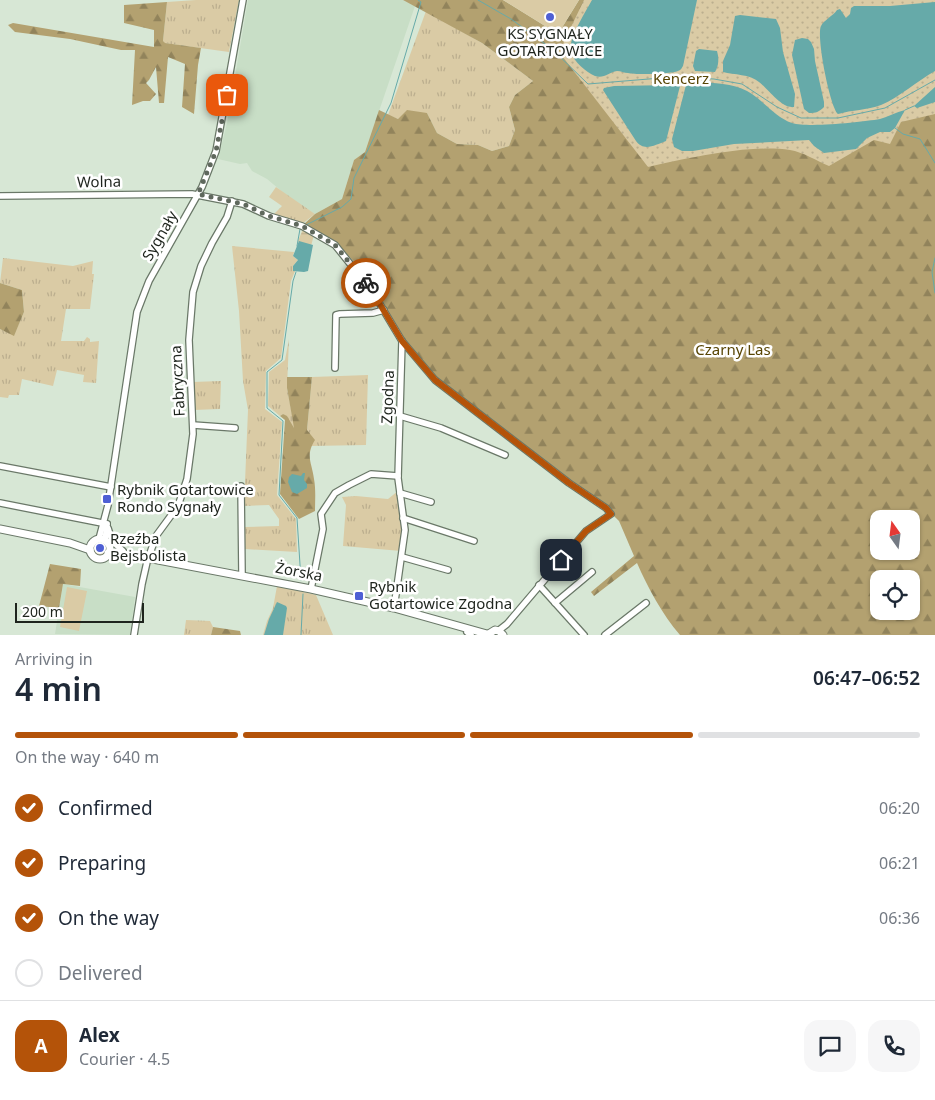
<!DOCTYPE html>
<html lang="en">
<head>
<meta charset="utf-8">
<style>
	:root { --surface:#fff; --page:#f6f6f7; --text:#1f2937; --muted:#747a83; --line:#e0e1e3; --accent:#b45309 }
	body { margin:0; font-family:"Noto Sans",sans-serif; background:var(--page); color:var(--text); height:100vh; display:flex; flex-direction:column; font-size:19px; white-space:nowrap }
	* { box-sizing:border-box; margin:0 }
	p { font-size:16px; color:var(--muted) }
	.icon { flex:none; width:28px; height:28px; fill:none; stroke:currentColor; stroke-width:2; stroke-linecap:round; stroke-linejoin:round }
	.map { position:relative; height:635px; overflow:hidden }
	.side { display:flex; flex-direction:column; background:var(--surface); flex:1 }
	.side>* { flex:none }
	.needle { width:32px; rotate:346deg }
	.controls { position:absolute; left:870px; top:510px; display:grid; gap:10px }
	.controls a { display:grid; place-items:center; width:50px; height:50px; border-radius:10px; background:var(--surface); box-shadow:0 1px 4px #0004; font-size:25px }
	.scale { position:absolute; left:15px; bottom:12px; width:129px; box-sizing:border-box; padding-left:5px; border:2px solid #1e241d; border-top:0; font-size:14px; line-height:18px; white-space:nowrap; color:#1e241d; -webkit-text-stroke:4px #fff; paint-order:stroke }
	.pin { position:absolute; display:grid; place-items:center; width:42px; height:42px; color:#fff; margin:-21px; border-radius:10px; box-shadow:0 2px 8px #0006 }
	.courier { position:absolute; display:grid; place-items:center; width:50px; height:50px; margin:-25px; border:4px solid #b45309; border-radius:50%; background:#fff; color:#222; box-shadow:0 1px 6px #0007 }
	.overview em { font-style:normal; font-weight:600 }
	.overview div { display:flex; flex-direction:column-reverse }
	.overview { display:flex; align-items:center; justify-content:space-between; height:85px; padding:0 15px }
	h1 { font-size:32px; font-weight:600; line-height:38px }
	.bar { display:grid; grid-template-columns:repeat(4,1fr); gap:8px 5px; align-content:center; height:60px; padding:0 15px }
	.bar i { height:6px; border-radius:4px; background:var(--line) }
	.bar .on { background:var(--accent) }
	.bar p { grid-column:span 4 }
	.line { display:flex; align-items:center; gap:12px; padding:0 15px; border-top:1px solid var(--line) }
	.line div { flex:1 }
	.round { display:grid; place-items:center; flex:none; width:52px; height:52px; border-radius:15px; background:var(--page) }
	ol { padding:0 15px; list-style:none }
	li { display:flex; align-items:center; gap:15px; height:55px }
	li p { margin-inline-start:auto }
	li .icon { padding:5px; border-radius:50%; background:var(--accent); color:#fff; stroke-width:4 }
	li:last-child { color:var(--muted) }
	li i { width:28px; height:28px; border:2px solid var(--line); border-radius:50% }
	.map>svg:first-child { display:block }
	.built { fill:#c8dec6 }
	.grass { fill:url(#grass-tufts) }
	.forest { fill:url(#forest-firs); fill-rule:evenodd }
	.wetland { fill:url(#wetland-marsh) }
	.park { fill:url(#park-dots) }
	.pitch { fill:#dacba5 }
	.water { fill:#66aaa9 }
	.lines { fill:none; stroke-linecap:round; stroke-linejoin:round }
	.stream { stroke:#66aaa9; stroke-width:1 }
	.minor-casing { stroke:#6a7868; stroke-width:8 }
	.major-casing { stroke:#6a7868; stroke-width:9 }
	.minor { stroke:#fff; stroke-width:5.5 }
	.major { stroke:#fff; stroke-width:7 }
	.done { stroke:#5f685d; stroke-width:5; stroke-dasharray:0 9 }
	.route { stroke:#b45309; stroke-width:6 }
	.poi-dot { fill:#4e5fd4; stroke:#fff; stroke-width:2 }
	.labels { text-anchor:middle; stroke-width:5; stroke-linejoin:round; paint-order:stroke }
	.poi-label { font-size:15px; fill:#1e241d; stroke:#fff; text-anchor:start }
	.park-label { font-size:15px; fill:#584504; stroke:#fff }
	.street-label { font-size:15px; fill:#1e241d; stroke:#fff }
</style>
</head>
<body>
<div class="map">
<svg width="935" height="635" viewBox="0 0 935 635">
	<defs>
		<pattern id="grass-tufts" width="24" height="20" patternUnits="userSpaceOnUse" patternTransform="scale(1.25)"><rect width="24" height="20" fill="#dacba5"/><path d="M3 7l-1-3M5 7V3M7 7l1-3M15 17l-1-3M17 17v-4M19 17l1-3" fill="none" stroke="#bbae8e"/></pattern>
		<pattern id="forest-firs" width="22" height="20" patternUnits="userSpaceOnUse" patternTransform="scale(1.25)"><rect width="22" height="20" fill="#b3a170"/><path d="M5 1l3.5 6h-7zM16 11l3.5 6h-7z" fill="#91835b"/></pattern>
		<pattern id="wetland-marsh" width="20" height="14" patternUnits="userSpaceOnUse" patternTransform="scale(1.25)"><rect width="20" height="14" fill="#dacba5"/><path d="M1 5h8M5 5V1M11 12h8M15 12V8" fill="none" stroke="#bbae8e"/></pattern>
		<pattern id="park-dots" width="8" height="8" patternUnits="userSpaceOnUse" patternTransform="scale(1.25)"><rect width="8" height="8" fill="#dacba5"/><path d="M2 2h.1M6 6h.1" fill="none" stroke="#bbae8e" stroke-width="1.8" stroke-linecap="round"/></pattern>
	</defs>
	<rect width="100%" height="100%" fill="#d7e7d5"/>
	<g class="built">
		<path d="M248 0H403L415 6 365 152 354 160 342 199 315 214 291 199 267 179 252 171 247 163 240 164 218 159 227 123Z"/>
		<path d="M63 584 135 597 130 635 55 634Z"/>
	</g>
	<g class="grass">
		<path d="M196 0H239L229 52 164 43 163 41 167 2Z"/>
		<path d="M426 11 482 43 533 81 515 95 509 107 515 130 509 146 492 151 478 145 457 144 437 133 427 113 398 119 388 115Z"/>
		<path d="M276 187 315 214 302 224 273 215 282 206 269 197Z"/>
		<path d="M232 246 294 252 293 256 298 260 293 266V271H295L291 281 281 358 266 371 265 409 282 422 277 495 296 519 297 552 245 549V527L279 526V519L269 505 244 506 248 410 243 381 239 311Z"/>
		<path d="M3 258 73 266 93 261 92 274H94L90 309H66L61 341H84L87 337 90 339V342L99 341 96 383 83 382 84 375 57 370 53 386 22 379 19 395H9L8 398 0 397V329L14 335 24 312 22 290 0 283Z"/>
		<path d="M289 339 287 388 295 430 283 414 280 416 268 406 269 372 285 360Z"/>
		<path d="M368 375 366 445 311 446 307 430 312 377Z"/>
		<path d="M221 381 220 409 194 410 192 382Z"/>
		<path d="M398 491 402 526 401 551 343 546 346 505 342 497 356 496 388 499Z"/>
		<circle cx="100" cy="548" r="7"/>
		<path d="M277 586 316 595 333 635H263L267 621 273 608Z"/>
		<path d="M186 620 210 621 213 627 211 635H184Z"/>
	</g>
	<g class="forest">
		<path d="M403 0H503L558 34 579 0H935V635H680C662 614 648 588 637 563L594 596 591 592 634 556 619 521 606 508 434 377 403 338 385 310 364 271 335 243 303 225 315 214 342 199 354 160 365 152 379 110 398 119 407 110 427 113 437 133 457 144 478 145 492 151 509 146 515 130 509 107 515 95 533 81 482 43ZM879 519H911V551H879ZM879 579H911V611H879Z"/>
		<path d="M167 2 163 41 165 43 201 48 198 65 194 114 182 107 185 64 168 57 164 103H159L156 67 149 80 146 83 156 94 150 101H143L132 105 135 50H121L70 39 15 32 8 25 13 23 154 47V30L124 23V5Z"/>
		<path d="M0 283 22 290 24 312 14 336 0 329Z"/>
		<path d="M287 377H312L307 430 315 440C305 456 312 463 314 479 316 490 315 501 315 511L299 519 280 494 285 420 280 416 283 414 287 416 294 428 287 388Z"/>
		<path d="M50 564 81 569 80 586 63 584 59 608 39 606Z"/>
		<path d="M213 627 240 631 241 635H211Z"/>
	</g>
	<path class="wetland" d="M303 229 314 235 311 246 299 243 298 241Z"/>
	<path class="park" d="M584 0H935V114L901 122 890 144 874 140 829 166C817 161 803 152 790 150 749 144 689 158 648 167L559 52Z"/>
	<g class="pitch">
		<path d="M503 0H579L558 34Z"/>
		<path d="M67 587 87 591 79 631 60 627Z"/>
	</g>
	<g class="water">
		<path d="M592 0H697L683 66C681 69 681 70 678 71 671 74 636 75 628 73 624 73 621 71 617 71 609 72 604 79 595 76 586 72 574 62 571 52 567 41 586 11 592 0Z"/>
		<path d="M935 2V71C917 81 900 97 881 105 867 110 852 110 838 114 830 107 816 36 821 26 824 20 833 16 837 10L840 9 846 18 850 14 851 8 854 6H890Z"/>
		<path d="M740 15 776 19 780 28 783 52 795 94 794 107C782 109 768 89 759 82 750 74 734 75 723 72V61L730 45 735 16Z"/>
		<path d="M802 38 808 39 811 42 814 49 815 61 824 102V107C819 112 816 113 809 113L804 109 792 55 795 40Z"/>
		<path d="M699 49 717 51C719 58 719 65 715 72L695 71 693 66 696 51Z"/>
		<path d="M693 83C711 82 737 83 752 94 765 103 777 118 792 123 809 128 862 122 880 119 888 117 896 112 905 110L895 128 890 132H880L867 138 856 149 824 153 814 146 809 140 734 144 693 151H682L674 147 672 139 686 85Z"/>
		<path d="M674 85 680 86 666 141C655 145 644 152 636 141L603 90 604 88 614 86Z"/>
		<path d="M935 87V102L917 108 914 106Z"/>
		<path d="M299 241 313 245 308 271 304 272 293 271V266L298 260 293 256Z"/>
		<path d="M303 473H305L304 480 307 484V488L297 494 292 492 288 482 289 477 292 474 301 476Z"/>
		<path d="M277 602 286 606 287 608 283 635H264L269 619Z"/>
	</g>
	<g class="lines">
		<g class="stream">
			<path d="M478 0 511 19 552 49 588 84 673 77 714 79 742 84 777 107 801 118H838L885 108 935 80"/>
			<path d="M905 110 914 106"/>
			<path d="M895 128 903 134 920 139 935 163"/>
			<path d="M306 225 342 207 351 199 354 178 391 103 421 2 418 0"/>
			<path d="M297 246 300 229"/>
			<path d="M935 258 932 272 935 293"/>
			<path d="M296 272 293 281 282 360 267 372V408L283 421 279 495 297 518 301 580"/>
			<path d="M301 635 303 594"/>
		</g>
		<g class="minor-casing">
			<g id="minor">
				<path d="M0 196 192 194 243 204 269 216 302 226 335 245 372 291 402 341 435 380 569 483 606 508 611 514 586 531 507 624 498 631"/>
				<path d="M335 368 336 315 340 314 373 313 384 310"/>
				<path d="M400 416 441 428 505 455"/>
				<path d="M193 425 235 428"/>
				<path d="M0 466 111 487"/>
				<path d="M241 486 242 575"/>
				<path d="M400 493 431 502"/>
				<path d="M0 503 107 524"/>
				<path d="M403 518 474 541"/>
				<path d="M108 528 112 541 123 551"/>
				<path d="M99 539 108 505 137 312 149 281 202 187 216 151 243 0"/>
				<path d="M105 540 107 524"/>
				<path d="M402 557 448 570"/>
				<path d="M539 585 584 635"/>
				<path d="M311 589 323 529 321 514 335 493 349 485 371 474 398 476"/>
				<path d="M555 603 592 572"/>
				<path d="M394 608 405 530 398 478 402 341"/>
				<path d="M467 632 471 635"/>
				<path d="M134 635 142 584 147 562 156 536 178 506 187 479 193 434 189 340 193 292 201 266 212 243 227 217 232 201"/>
				<path d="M605 635 646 603"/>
			</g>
		</g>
		<g class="major-casing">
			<g id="major">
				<path d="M0 529 70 543 90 550"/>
				<circle cx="100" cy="549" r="10"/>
				<path d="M108 553 129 556H137L311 589 394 608 487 634"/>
				<path d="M487 635 495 630 499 631 503 635"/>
			</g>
		</g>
		<use href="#minor" class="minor"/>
		<use href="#major" class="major"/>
	</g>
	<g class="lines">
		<path class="done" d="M227 95 216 151 198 194 243 204 269 216 302 226 335 245 366 283"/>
		<path class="route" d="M366 283 372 291 402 341 435 380 569 483 606 508 611 514 586 531 561 560"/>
	</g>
	<g class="poi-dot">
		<circle cx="550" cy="17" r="5"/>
		<rect x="102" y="494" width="10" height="10" rx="2.5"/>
		<circle cx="100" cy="548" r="5"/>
		<rect x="354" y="591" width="10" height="10" rx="2.5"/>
	</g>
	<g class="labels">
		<g class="poi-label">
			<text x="550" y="39" text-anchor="middle">KS SYGNAŁY<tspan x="550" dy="17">GOTARTOWICE</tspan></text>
			<text x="117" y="495">Rybnik Gotartowice<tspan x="117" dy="17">Rondo Sygnały</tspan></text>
			<text x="110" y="544">Rzeźba<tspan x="110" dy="17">Bejsbolista</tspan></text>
			<text x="369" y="592">Rybnik<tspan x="369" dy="17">Gotartowice Zgodna</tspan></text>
		</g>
		<g class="park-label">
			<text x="681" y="84">Kencerz</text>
			<text x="733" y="355">Czarny Las</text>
		</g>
		<g class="street-label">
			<text transform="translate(99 182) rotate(-1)" y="5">Wolna</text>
			<text transform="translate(160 236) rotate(-60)" y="5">Sygnały</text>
			<text transform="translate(178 381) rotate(-93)" y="5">Fabryczna</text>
			<text transform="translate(388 397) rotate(-88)" y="5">Zgodna</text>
			<text transform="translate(299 572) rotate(11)" y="5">Żorska</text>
		</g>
	</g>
</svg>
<div class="controls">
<a><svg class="needle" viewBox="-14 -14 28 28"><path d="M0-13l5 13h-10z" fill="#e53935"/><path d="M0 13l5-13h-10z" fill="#747a83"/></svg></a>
<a><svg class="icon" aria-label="locate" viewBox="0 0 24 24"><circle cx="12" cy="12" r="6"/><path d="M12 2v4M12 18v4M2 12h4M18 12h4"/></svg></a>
</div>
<div class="scale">200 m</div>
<div class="pin" style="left:227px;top:95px;background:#ea580c"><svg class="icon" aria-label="bag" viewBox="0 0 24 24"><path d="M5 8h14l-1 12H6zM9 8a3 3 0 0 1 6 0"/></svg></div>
<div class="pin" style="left:561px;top:560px;background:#1f2937"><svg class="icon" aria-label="home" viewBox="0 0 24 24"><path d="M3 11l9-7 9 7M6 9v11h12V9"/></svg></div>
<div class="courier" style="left:366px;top:283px"><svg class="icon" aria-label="bike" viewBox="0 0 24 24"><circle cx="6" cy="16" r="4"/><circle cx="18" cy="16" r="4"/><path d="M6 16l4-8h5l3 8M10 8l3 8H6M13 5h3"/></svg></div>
</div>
<section class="side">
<div class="overview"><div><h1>4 min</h1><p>Arriving in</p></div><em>06:47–06:52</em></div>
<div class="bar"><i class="on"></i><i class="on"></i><i class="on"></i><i></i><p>On the way · 640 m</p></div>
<ol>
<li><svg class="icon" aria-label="check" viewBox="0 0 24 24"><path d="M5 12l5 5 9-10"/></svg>Confirmed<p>06:20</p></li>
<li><svg class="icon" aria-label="check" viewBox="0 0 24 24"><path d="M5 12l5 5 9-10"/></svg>Preparing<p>06:21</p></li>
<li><svg class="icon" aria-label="check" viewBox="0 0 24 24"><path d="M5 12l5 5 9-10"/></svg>On the way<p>06:36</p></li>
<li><i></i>Delivered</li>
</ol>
<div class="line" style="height:90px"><b class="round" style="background:var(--accent);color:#fff">A</b><div><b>Alex</b><p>Courier · 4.5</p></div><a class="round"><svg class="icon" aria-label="chat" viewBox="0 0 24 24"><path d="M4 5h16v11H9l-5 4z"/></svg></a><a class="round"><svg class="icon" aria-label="phone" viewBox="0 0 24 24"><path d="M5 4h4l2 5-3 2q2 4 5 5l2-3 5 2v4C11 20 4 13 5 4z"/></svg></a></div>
</section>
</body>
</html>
